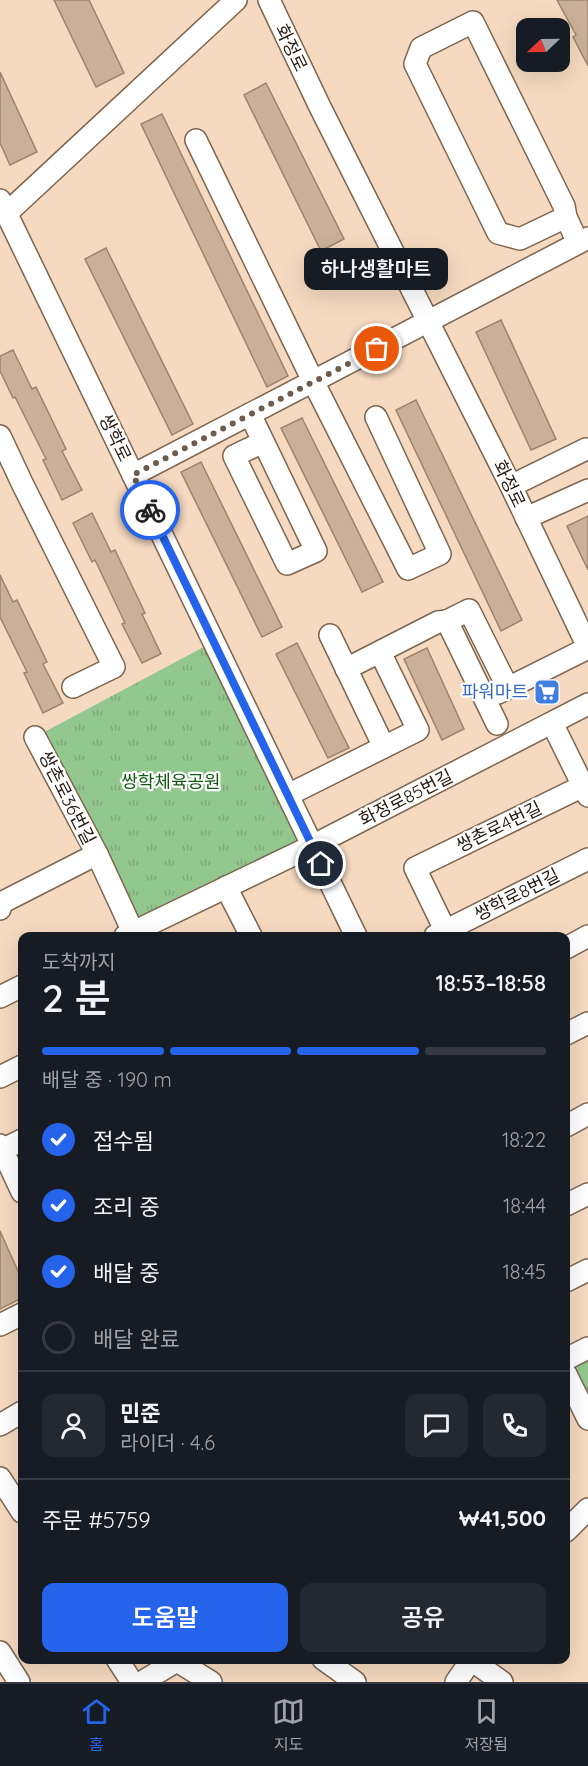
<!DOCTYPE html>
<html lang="ko">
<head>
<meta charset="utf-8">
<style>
	:root { --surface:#171b24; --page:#242831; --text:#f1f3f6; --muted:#9ea1a6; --line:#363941; --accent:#2563eb }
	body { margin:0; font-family:Quicksand,"Noto Sans KR",sans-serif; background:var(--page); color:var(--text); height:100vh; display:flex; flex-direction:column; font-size:22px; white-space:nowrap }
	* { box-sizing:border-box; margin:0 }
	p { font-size:20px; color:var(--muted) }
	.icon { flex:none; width:33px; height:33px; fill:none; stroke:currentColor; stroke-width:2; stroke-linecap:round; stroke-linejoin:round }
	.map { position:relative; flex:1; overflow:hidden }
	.sheet { position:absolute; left:18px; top:932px; width:552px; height:732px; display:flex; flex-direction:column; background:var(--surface); border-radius:12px; box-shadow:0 6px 24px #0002 }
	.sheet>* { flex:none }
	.needle { width:39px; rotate:248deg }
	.buttons { position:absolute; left:516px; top:18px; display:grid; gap:12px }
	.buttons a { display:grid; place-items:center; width:54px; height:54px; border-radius:12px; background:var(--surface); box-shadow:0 6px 24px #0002; font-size:30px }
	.pin { position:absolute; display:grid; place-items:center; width:51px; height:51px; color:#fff; margin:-26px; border:3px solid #fff; border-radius:50%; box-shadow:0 2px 6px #0007 }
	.courier { position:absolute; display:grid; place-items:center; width:60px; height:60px; margin:-30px; border:4px solid #2563eb; border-radius:50%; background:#fff; color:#222; box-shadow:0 2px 8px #0007 }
	.bubble { position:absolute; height:42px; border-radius:12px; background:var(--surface); box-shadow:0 6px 24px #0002; font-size:20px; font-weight:600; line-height:42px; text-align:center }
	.head em { font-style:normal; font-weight:600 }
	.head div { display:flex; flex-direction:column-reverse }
	.head { display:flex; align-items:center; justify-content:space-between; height:102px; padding:0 24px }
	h1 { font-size:39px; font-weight:600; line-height:45px }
	.bar { display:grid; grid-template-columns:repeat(4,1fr); gap:9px 6px; align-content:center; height:72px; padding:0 24px }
	.bar i { height:8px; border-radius:4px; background:var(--line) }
	.bar .current { background:var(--accent) }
	.bar p { grid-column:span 4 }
	.line { display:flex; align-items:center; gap:15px; padding:0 24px; border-top:2px solid var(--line) }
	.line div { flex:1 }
	.round { display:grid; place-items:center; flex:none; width:63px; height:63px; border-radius:12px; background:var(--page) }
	ol { padding:0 24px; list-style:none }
	li { display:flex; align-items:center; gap:18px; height:66px }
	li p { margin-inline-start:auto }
	li .icon { padding:6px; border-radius:50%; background:var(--accent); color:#fff; stroke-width:4 }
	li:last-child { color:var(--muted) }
	li i { width:33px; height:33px; border:3px solid var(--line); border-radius:50% }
	.cta { display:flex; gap:12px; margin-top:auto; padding:12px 24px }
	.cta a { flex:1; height:69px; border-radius:12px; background:var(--accent); color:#fff; font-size:24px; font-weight:600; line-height:69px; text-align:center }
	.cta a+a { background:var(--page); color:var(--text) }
	.menu { display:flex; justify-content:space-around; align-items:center; height:84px; border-top:2px solid var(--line); background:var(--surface); font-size:16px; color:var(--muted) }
	.menu a { display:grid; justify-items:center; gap:3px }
	.menu .current { color:var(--accent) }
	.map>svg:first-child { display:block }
	.park { fill:url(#park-tufts) }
	.building { fill:#cab098; stroke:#9d846d; stroke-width:1.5 }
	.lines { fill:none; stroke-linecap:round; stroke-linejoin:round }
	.minor-casing { stroke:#7d654f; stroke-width:24 }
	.minor { stroke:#fff; stroke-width:21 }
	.done { stroke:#6d5d4e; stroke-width:6; stroke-dasharray:0 10.8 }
	.route { stroke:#2563eb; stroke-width:8 }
	.labels { text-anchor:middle; stroke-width:4.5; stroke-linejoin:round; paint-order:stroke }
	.street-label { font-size:18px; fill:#241a11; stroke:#fff }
	.shop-label { font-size:18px; fill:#366cbe; stroke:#fff; text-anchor:end }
	.park-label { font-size:18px; fill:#105a10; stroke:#fff }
</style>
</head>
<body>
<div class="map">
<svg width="588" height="1682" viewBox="0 0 588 1682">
	<defs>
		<pattern id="park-tufts" width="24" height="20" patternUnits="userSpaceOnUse" patternTransform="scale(1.5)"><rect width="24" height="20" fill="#92c78e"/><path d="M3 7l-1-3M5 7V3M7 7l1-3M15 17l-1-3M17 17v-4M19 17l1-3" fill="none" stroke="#7eaa79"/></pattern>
	</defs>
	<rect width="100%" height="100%" fill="#f5d9c0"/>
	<g class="park">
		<path d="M213 642 312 846 133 932 35 737Z"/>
		<path d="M588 1354V1412L567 1369Z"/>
	</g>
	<g class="building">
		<path d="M54 0H89L124 73 96 87Z"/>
		<path d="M557 0H588V66L573 37 576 35Z"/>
		<path d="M0 72 37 152 10 165 0 143Z"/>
		<path d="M266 83 344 239 321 251 244 95Z"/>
		<path d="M162 114 288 376 267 387 141 124Z"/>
		<path d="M106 248 193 424 172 435 85 259Z"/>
		<path d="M501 320 556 439 531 450 476 332Z"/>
		<path d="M13 350 32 389 36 387 66 449 62 451 82 490 62 500 43 460 46 459 15 397 13 398 0 371V356Z"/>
		<path d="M416 400 522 620 501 631 396 410Z"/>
		<path d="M302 418 383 582 362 592 281 428Z"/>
		<path d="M201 462 282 627 262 637 181 472Z"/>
		<path d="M92 513 111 552 115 550 145 613 142 614 161 654 142 663 122 624 125 623 95 560 92 562 73 523Z"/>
		<path d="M588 516V570L567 526Z"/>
		<path d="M0 575 13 602 17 600 47 662 43 664 63 703 43 713 24 673 27 672 0 617Z"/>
		<path d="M297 643 349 748 328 758 276 654Z"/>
		<path d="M427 648 464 729 442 740 404 659Z"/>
		<path d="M0 1231 22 1280V1298L0 1309Z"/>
	</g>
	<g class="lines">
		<g class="minor-casing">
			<g id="minor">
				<path d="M269 0 320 107 511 486 588 647"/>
				<path d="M196 140 313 381 408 569 440 554 376 417"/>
				<path d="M0 200 356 936"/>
				<path d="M7 213 236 0"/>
				<path d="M566 217 520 239 498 233 415 64 421 48 473 22 564 206 566 217 578 243"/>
				<path d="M250 414 316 551 287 564 234 456 263 442"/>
				<path d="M0 436 22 483 114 667 73 687"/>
				<path d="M133 475 588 238"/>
				<path d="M511 486 586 449"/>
				<path d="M526 518 588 490"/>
				<path d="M330 635 384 747"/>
				<path d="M346 669 438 622 447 621"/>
				<path d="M498 693 588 648"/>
				<path d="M552 723 588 796"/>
				<path d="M497 724 447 621 469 610 508 688"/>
				<path d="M35 737 97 854 133 932"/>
				<path d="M288 795 418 730 380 652"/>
				<path d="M226 887 251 936"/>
				<path d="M0 909 1 903 97 854"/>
				<path d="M125 936 312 846 588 704"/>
				<path d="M435 936 588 859"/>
				<path d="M448 936 415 868 583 786"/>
				<path d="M566 948 588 936"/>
				<path d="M0 997 22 986"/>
				<path d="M566 1034 588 1023"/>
				<path d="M0 1077 22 1066"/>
				<path d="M566 1126 588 1114"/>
				<path d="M0 1145 22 1192"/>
				<path d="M2 1150 22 1140"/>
				<path d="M566 1205 588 1194"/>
				<path d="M566 1281 588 1270"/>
				<path d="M0 1325 22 1314"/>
				<path d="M566 1359 588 1348"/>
				<path d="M566 1374 588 1419"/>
				<path d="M0 1425 22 1412"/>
				<path d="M0 1478 22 1512"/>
				<path d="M566 1531 588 1509"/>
				<path d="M0 1652 19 1682"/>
				<path d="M117 1659 132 1682"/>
				<path d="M323 1659 355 1682"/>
				<path d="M470 1659 502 1682"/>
				<path d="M177 1661 211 1682"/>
				<path d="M142 1682 180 1659"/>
				<path d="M456 1682 472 1659"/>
			</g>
		</g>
		<use href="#minor" class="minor"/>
	</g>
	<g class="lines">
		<path class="done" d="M150 510 133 475 377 349"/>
		<path class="route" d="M150 510 321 864"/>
	</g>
	<defs>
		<g id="supermarket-square" transform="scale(1.35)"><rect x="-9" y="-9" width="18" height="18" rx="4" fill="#3f7fe0" stroke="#fff"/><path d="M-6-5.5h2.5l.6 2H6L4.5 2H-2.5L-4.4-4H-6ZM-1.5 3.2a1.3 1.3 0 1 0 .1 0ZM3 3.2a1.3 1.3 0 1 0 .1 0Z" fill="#fff"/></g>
	</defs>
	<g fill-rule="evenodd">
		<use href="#supermarket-square" x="547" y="692"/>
	</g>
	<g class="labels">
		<g class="street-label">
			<text transform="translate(291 48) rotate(64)" y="6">화정로</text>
			<text transform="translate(115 438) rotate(64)" y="6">쌍학로</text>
			<text transform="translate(509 484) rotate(64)" y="6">화정로</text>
			<text transform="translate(67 798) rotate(63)" y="6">쌍촌로36번길</text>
			<text transform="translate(406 798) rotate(-27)" y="6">화정로85번길</text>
			<text transform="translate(499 827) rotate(-26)" y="6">쌍촌로4번길</text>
			<text transform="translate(517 895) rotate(-27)" y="6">쌍학로8번길</text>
		</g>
		<g class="shop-label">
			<text x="528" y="698">파워마트</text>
		</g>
		<g class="park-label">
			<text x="171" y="788">쌍학체육공원</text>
		</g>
	</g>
</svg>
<div class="buttons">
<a><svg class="needle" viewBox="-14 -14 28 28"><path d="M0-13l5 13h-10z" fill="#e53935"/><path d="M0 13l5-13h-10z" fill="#9ea1a6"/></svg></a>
</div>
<div class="pin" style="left:377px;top:349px;background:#ea580c"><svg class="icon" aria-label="bag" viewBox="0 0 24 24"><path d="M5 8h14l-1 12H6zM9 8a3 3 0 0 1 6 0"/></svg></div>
<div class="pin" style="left:321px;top:864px;background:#1f2937"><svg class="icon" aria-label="home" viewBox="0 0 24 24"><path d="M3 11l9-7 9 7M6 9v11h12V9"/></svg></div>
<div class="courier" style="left:150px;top:510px"><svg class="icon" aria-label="bike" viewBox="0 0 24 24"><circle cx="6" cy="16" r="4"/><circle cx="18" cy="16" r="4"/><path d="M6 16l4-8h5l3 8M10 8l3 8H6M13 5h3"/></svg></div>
<div class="bubble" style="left:304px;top:248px;width:144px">하나생활마트</div>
<section class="sheet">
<div class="head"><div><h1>2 분</h1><p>도착까지</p></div><em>18:53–18:58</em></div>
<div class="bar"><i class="current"></i><i class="current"></i><i class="current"></i><i></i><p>배달 중 · 190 m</p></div>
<ol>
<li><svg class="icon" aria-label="check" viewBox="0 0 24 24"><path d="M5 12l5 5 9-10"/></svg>접수됨<p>18:22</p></li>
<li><svg class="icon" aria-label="check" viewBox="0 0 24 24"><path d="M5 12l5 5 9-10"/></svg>조리 중<p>18:44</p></li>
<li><svg class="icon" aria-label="check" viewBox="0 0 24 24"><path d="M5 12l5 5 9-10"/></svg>배달 중<p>18:45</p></li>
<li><i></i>배달 완료</li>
</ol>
<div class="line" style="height:108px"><a class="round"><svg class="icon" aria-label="person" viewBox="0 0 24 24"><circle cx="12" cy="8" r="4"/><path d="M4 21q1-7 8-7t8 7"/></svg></a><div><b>민준</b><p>라이더 · 4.6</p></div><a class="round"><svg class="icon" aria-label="chat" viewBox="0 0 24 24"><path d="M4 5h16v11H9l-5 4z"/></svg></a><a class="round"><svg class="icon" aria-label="phone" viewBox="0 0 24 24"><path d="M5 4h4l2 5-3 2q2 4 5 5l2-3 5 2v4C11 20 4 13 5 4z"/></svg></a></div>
<div class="line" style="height:78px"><div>주문 #5759</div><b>₩41,500</b></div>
<div class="cta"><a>도움말</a><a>공유</a></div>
</section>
</div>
<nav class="menu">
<a class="current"><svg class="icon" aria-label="home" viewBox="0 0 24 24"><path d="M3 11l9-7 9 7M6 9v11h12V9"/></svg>홈</a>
<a><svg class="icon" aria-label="map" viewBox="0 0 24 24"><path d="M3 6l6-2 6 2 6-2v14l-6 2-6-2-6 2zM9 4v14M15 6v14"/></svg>지도</a>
<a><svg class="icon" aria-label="saved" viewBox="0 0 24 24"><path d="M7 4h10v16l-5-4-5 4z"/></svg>저장됨</a>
</nav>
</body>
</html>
